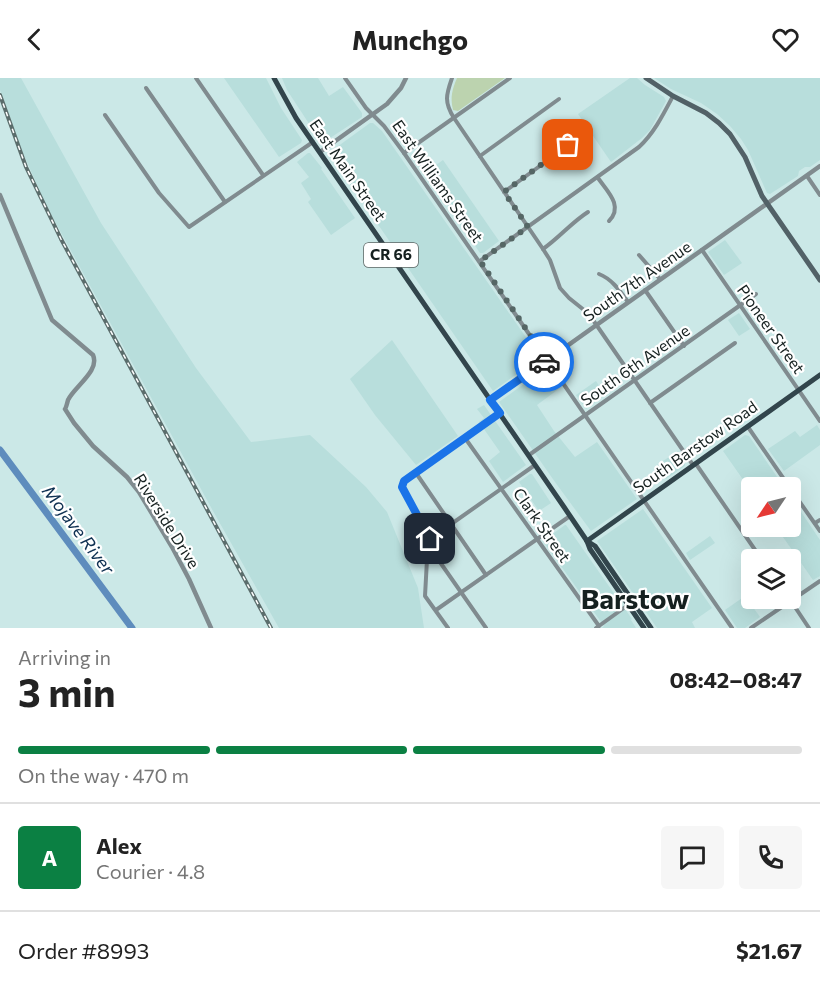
<!DOCTYPE html>
<html lang="en">
<head>
<meta charset="utf-8">
<style>
	:root { --surface:#fff; --page:#f6f6f6; --text:#222; --muted:#767676; --line:#e0e0e0; --accent:#0b8043 }
	body { margin:0; font-family:Commissioner,sans-serif; background:var(--page); color:var(--text); height:100vh; display:flex; flex-direction:column; font-size:22px; white-space:nowrap }
	* { box-sizing:border-box; margin:0 }
	p { font-size:20px; color:var(--muted) }
	.icon { flex:none; width:33px; height:33px; fill:none; stroke:currentColor; stroke-width:2; stroke-linecap:round; stroke-linejoin:round }
	.map { position:relative; height:550px; overflow:hidden }
	.drawer { display:flex; flex-direction:column; background:var(--surface); flex:1 }
	.drawer>* { flex:none }
	.needle { width:39px; rotate:235deg }
	.controls { position:absolute; left:741px; top:399px; display:grid; gap:12px }
	.controls a { display:grid; place-items:center; width:60px; height:60px; border-radius:6px; background:var(--surface); box-shadow:0 6px 24px #0002; font-size:30px }
	.pin { position:absolute; display:grid; place-items:center; width:51px; height:51px; color:#fff; margin:-26px; border-radius:12px; box-shadow:0 3px 9px #0006 }
	.courier { position:absolute; display:grid; place-items:center; width:60px; height:60px; margin:-30px; border:4px solid #1a73e8; border-radius:50%; background:#fff; color:#222; box-shadow:0 2px 8px #0007 }
	.headline em { font-style:normal; font-weight:700 }
	.headline div { display:flex; flex-direction:column-reverse }
	.headline { display:flex; align-items:center; justify-content:space-between; height:102px; padding:0 18px }
	h1 { font-size:39px; font-weight:700; line-height:45px }
	.bar { display:grid; grid-template-columns:repeat(4,1fr); gap:9px 6px; align-content:center; height:72px; padding:0 18px }
	.bar i { height:8px; border-radius:4px; background:var(--line) }
	.bar .selected { background:var(--accent) }
	.bar p { grid-column:span 4 }
	.line { display:flex; align-items:center; gap:15px; padding:0 18px; border-top:2px solid var(--line) }
	.line div { flex:1 }
	.round { display:grid; place-items:center; flex:none; width:63px; height:63px; border-radius:6px; background:var(--page) }
	header { display:flex; justify-content:space-between; align-items:center; height:78px; padding:0 18px; background:var(--surface); font-size:27px; font-weight:700 }
	.map>svg:first-child { display:block }
	.built { fill:#b8dedc }
	.green { fill:#bcd3af }
	.lines { fill:none; stroke-linecap:round; stroke-linejoin:round }
	.river { stroke:#5e8cbd; stroke-width:7 }
	.minor { stroke:#808b8f; stroke-width:4 }
	.tertiary { stroke:#808b8f; stroke-width:4.5 }
	.secondary { stroke:#526167; stroke-width:5 }
	.primary { stroke:#32454c; stroke-width:5 }
	.rail-casing { stroke:#5b6d6c; stroke-width:4 }
	.rail { stroke:#fff; stroke-width:1.5; stroke-dasharray:4.5; stroke-linecap:butt }
	.done { stroke:#556665; stroke-width:6; stroke-dasharray:0 10.8 }
	.route { stroke:#1a73e8; stroke-width:8 }
	.labels { text-anchor:middle; stroke-width:4.5; stroke-linejoin:round; paint-order:stroke }
	.shield { fill:#fff; stroke:#5b6362; stroke-width:1.5 }
	.shield-label { font-size:15px; font-weight:bold; fill:#15201f }
	.street-label { font-size:16px; fill:#15201f; stroke:#fff }
	.water-label { font-size:18px; font-style:italic; fill:#0e3051; stroke:#fff }
	.town-label { font-size:28px; font-weight:bold; fill:#15201f; stroke:#fff }
</style>
</head>
<body>
<header><svg class="icon" aria-label="back" viewBox="0 0 24 24"><path d="M15 5l-7 7 7 7"/></svg>Munchgo<svg class="icon" aria-label="heart" viewBox="0 0 24 24"><path d="M12 20l-8-8c-3-5 5-10 8-4 3-6 11-1 8 4z"/></svg></header>
<div class="map">
<svg width="820" height="550" viewBox="0 0 820 550">
	<rect width="100%" height="100%" fill="#cbe8e7"/>
	<g class="built">
		<path d="M0 0H21L101 145 196 290 251 364 310 357 366 409 387 434 418 510 424 550H279L213 433 47 129 21 71 0 12Z"/>
		<path d="M224 0H266L281 30 302 62 301 65 279 79Z"/>
		<path d="M282 0H318L329 18 343 9 362 35V39L324 64H321L287 12Z"/>
		<path d="M630 0H637L645 7 664 19 666 23 650 52 642 60 611 84 578 36Z"/>
		<path d="M654 0H820V82L810 89H805L799 93 798 98 770 116 767 115 748 72 741 61 730 48 717 36 701 25 671 11Z"/>
		<path d="M370 45H373L382 53 539 278 538 281 493 313 330 77V74Z"/>
		<path d="M308 75H310L322 90 321 91 355 140 331 157 308 124 311 121 301 105 309 99 297 84Z"/>
		<path d="M443 82 499 163 483 175H480L425 95Z"/>
		<path d="M725 162 742 185 724 197 708 174Z"/>
		<path d="M739 235 750 251 739 258 728 242Z"/>
		<path d="M392 262 458 358 416 387 375 337 350 301Z"/>
		<path d="M546 290 560 310 537 327 554 353 575 379 597 364 637 421 591 453 555 404 499 324Z"/>
		<path d="M596 303 605 317 586 331 576 317Z"/>
		<path d="M484 327 526 387 503 404 489 383 500 374 479 344 484 340 477 331Z"/>
		<path d="M817 347 820 352V367L784 393 768 371 795 353 800 359Z"/>
		<path d="M745 357 749 358 784 409 752 410 751 413 723 373Z"/>
		<path d="M678 373 685 385V388L666 401 657 387Z"/>
		<path d="M530 396H532L551 425 539 433 519 404Z"/>
		<path d="M791 419 820 462V498L813 502 776 449 790 448Z"/>
		<path d="M643 431 712 530 692 544 695 550H657L597 463Z"/>
		<path d="M565 447H566L632 541 631 542 636 550H602L604 548 543 463Z"/>
		<path d="M710 458 715 465 690 482 686 475Z"/>
		<path d="M745 518 760 539 745 550H737L725 532Z"/>
	</g>
	<path class="green" d="M457 0H505L458 33 453 32C450 19 452 12 457 0Z"/>
	<g class="lines">
		<path class="river" d="M0 372 132 550"/>
		<g class="minor">
			<path d="M196 0 263 97"/>
			<path d="M345 0 366 30 384 48 404 75 732 550"/>
			<path d="M452 0C446 17 444 24 454 40L543 171 550 182 560 210 569 220 584 232 593 242 693 387"/>
			<path d="M146 10 225 124"/>
			<path d="M105 37 159 115 189 149 313 64"/>
			<path d="M404 75 510 0"/>
			<path d="M480 78 559 21"/>
			<path d="M807 98 820 117"/>
			<path d="M598 100C607 113 624 128 609 143"/>
			<path d="M504 114 584 56"/>
			<path d="M543 171C559 160 572 144 588 134"/>
			<path d="M702 172 820 343"/>
			<path d="M639 177 660 201"/>
			<path d="M480 183 639 69C654 55 663 37 673 18"/>
			<path d="M599 196C612 201 620 213 628 224"/>
			<path d="M645 212 684 268"/>
			<path d="M650 325 735 265"/>
			<path d="M748 349 790 410"/>
			<path d="M465 360 599 548"/>
			<path d="M529 377 756 216"/>
			<path d="M696 386 762 482"/>
			<path d="M416 395 486 497"/>
			<path d="M790 410 820 453"/>
			<path d="M815 445 820 442"/>
			<path d="M430 461 535 387"/>
			<path d="M428 467 486 550"/>
			<path d="M789 520 809 550"/>
			<path d="M436 532 570 438"/>
			<path d="M448 550 425 518 428 463 430 461 402 409 404 403 499 335"/>
			<path d="M596 550 628 527"/>
			<path d="M751 550 820 503"/>
		</g>
		<g class="tertiary">
			<path d="M320 74 387 26 401 10 406 0"/>
			<path d="M0 117 52 242 93 277C100 293 75 308 68 322 68 322 66 330 65 331L74 345 93 368 127 399 139 414 172 469 189 501 211 550"/>
			<path d="M491 322 820 88"/>
		</g>
		<path class="secondary" d="M646 0 673 18 706 35 719 45 730 56 745 79 762 118 820 202"/>
		<g class="primary">
			<path d="M274 0 296 40 564 429 587 463 590 471 644 550"/>
			<path d="M587 463 820 297"/>
			<path d="M587 463 595 468 651 550"/>
		</g>
		<g class="rail-casing">
			<path id="rail" d="M0 17 26 89 61 161 271 550"/>
		</g>
		<use href="#rail" class="rail"/>
	</g>
	<g class="lines">
		<path class="done" d="M544 284 547 282 480 183 528 149 504 114 568 67"/>
		<path class="route" d="M430 461 402 409 404 403 500 335 490 322 544 284"/>
	</g>
	<g class="labels">
		<rect class="shield" x="364" y="165" width="54" height="24" rx="4.5"/>
		<g class="shield-label">
			<text x="391" y="182">CR 66</text>
		</g>
		<g class="street-label">
			<text transform="translate(348 92) rotate(55)" y="6">East Main Street</text>
			<text transform="translate(438 103) rotate(55)" y="6">East Williams Street</text>
			<text transform="translate(637 203) rotate(-35)" y="6">South 7th Avenue</text>
			<text transform="translate(771 251) rotate(55)" y="6">Pioneer Street</text>
			<text transform="translate(635 287) rotate(-35)" y="6">South 6th Avenue</text>
			<text transform="translate(695 369) rotate(-35)" y="6">South Barstow Road</text>
			<text transform="translate(167 443) rotate(58)" y="6">Riverside Drive</text>
			<text transform="translate(542 447) rotate(55)" y="6">Clark Street</text>
		</g>
		<g class="water-label">
			<text transform="translate(78 452) rotate(53)" y="6">Mojave River</text>
		</g>
		<g class="town-label">
			<text x="635" y="531">Barstow</text>
		</g>
	</g>
</svg>
<div class="controls">
<a><svg class="needle" viewBox="-14 -14 28 28"><path d="M0-13l5 13h-10z" fill="#e53935"/><path d="M0 13l5-13h-10z" fill="#767676"/></svg></a>
<a><svg class="icon" aria-label="layers" viewBox="0 0 24 24"><path d="M12 4l9 5-9 5-9-5zM3 14l9 5 9-5"/></svg></a>
</div>
<div class="pin" style="left:568px;top:67px;background:#ea580c"><svg class="icon" aria-label="bag" viewBox="0 0 24 24"><path d="M5 8h14l-1 12H6zM9 8a3 3 0 0 1 6 0"/></svg></div>
<div class="pin" style="left:430px;top:461px;background:#1f2937"><svg class="icon" aria-label="home" viewBox="0 0 24 24"><path d="M3 11l9-7 9 7M6 9v11h12V9"/></svg></div>
<div class="courier" style="left:544px;top:284px"><svg class="icon" aria-label="car" viewBox="0 0 24 24"><path d="M5 17H2v-5l4-1 3-4h7l3 4 3 1v5h-3M9 17h6M6 11h13"/><circle cx="7" cy="17" r="2"/><circle cx="17" cy="17" r="2"/></svg></div>
</div>
<section class="drawer">
<div class="headline"><div><h1>3 min</h1><p>Arriving in</p></div><em>08:42–08:47</em></div>
<div class="bar"><i class="selected"></i><i class="selected"></i><i class="selected"></i><i></i><p>On the way · 470 m</p></div>
<div class="line" style="height:108px"><b class="round" style="background:var(--accent);color:#fff">A</b><div><b>Alex</b><p>Courier · 4.8</p></div><a class="round"><svg class="icon" aria-label="chat" viewBox="0 0 24 24"><path d="M4 5h16v11H9l-5 4z"/></svg></a><a class="round"><svg class="icon" aria-label="phone" viewBox="0 0 24 24"><path d="M5 4h4l2 5-3 2q2 4 5 5l2-3 5 2v4C11 20 4 13 5 4z"/></svg></a></div>
<div class="line" style="height:78px"><div>Order #8993</div><b>$21.67</b></div>
</section>
</body>
</html>
